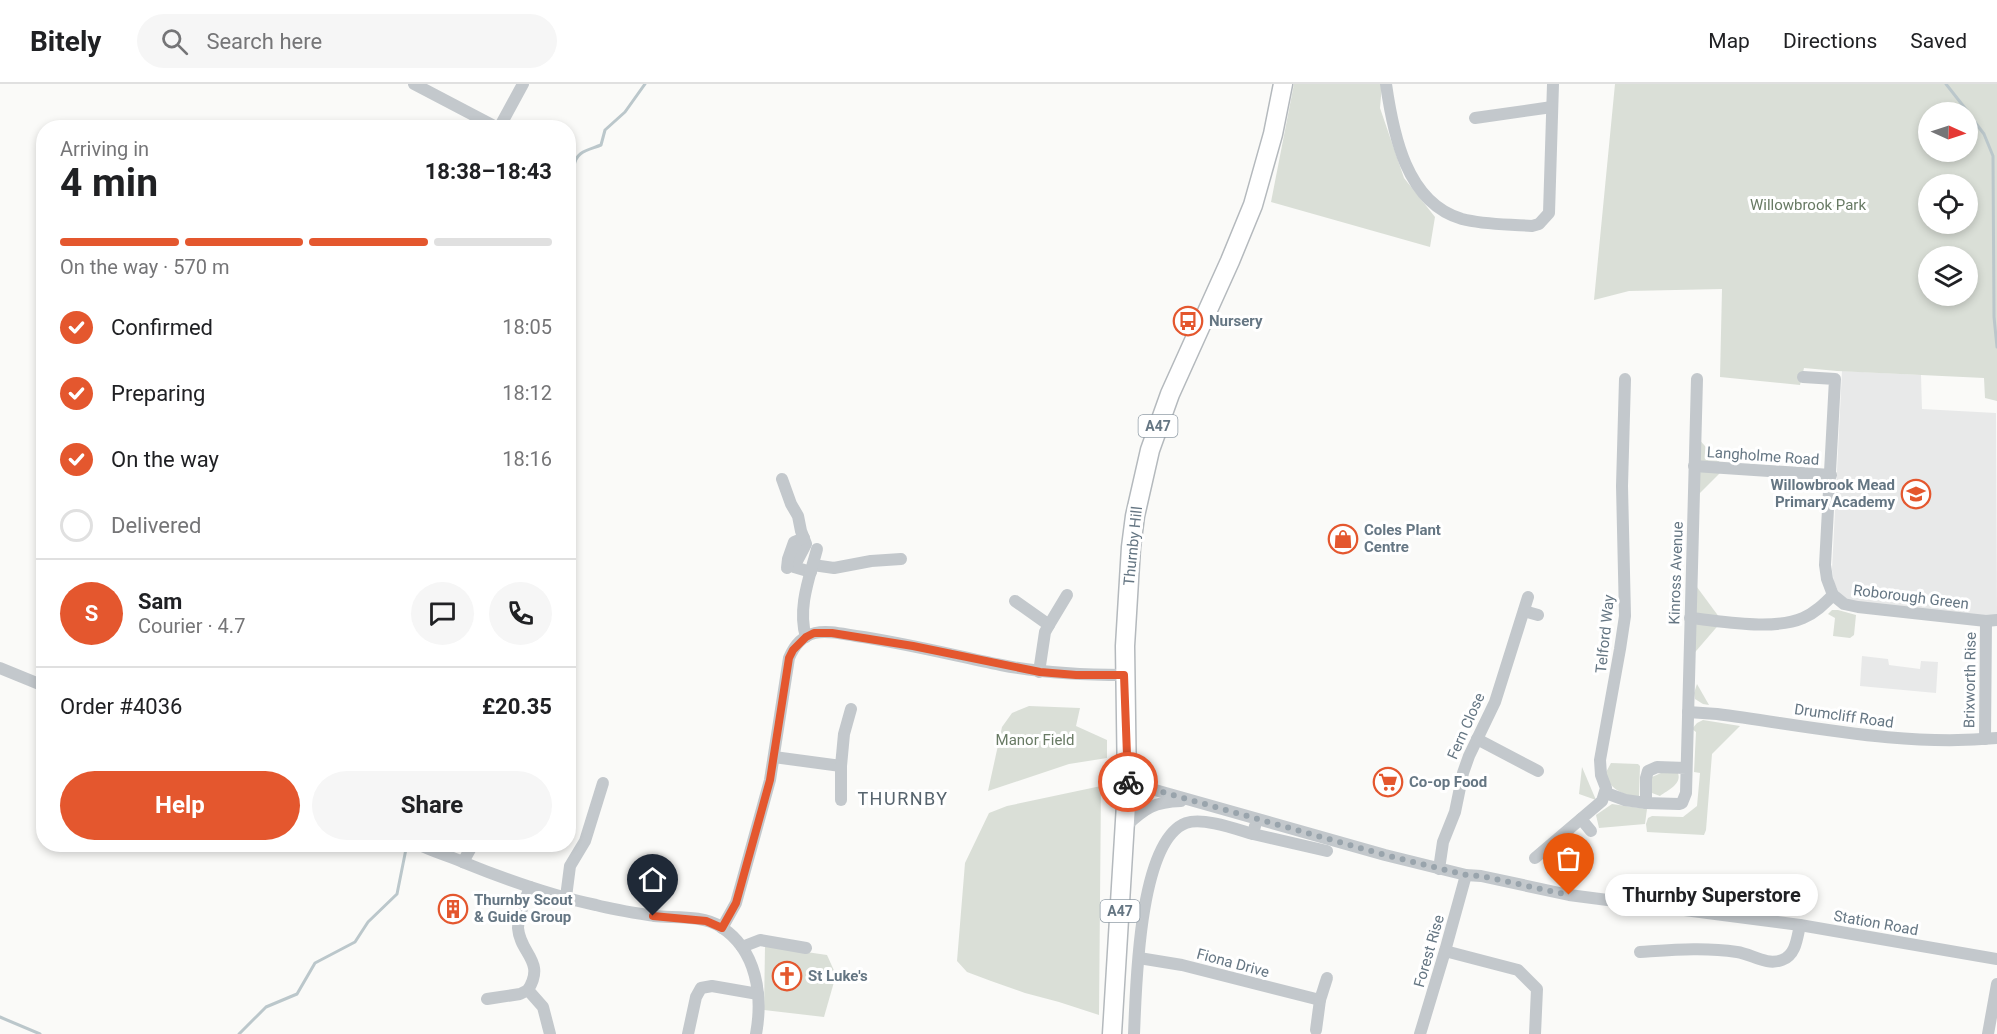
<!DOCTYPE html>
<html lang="en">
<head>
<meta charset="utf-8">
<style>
	:root { --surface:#fff; --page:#f6f6f6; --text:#202124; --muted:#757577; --line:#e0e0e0; --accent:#e4572e }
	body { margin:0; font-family:Roboto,sans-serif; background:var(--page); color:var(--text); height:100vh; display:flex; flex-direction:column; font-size:22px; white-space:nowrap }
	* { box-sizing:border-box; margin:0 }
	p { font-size:20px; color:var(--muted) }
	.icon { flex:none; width:33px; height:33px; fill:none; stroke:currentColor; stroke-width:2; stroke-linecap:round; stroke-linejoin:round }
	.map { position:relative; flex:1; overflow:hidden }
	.side { position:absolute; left:36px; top:36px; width:540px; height:732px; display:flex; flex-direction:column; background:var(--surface); border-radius:24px; box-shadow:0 3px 9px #0003 }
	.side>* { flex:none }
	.needle { width:39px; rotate:93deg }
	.fabs { position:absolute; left:1918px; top:18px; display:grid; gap:12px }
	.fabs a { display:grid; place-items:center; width:60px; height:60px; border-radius:50%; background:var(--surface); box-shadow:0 3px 9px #0003; font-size:30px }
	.pin { position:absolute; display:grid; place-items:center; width:51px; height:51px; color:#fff; margin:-62px -26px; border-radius:50% 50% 50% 0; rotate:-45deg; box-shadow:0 0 6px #0007 }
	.pin .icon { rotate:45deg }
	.courier { position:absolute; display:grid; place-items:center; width:60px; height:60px; margin:-30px; border:4px solid #e4572e; border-radius:50%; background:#fff; color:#222; box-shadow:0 2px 8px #0007 }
	.bubble { position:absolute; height:42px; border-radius:21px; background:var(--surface); box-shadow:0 3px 9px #0003; font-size:20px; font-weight:700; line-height:42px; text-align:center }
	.summary em { font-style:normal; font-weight:700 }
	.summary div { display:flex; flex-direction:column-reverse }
	.summary { display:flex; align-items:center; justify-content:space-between; height:102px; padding:0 24px }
	h1 { font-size:39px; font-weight:700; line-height:45px }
	.bar { display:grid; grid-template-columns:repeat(4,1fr); gap:9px 6px; align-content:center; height:72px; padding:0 24px }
	.bar i { height:8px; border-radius:4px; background:var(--line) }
	.bar .active { background:var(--accent) }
	.bar p { grid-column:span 4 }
	.line { display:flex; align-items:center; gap:15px; padding:0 24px; border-top:2px solid var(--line) }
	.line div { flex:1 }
	.round { display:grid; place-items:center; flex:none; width:63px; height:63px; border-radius:32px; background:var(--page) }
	ol { padding:0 24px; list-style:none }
	li { display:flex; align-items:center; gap:18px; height:66px }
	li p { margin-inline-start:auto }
	li .icon { padding:6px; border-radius:50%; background:var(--accent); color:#fff; stroke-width:4 }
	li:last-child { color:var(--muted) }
	li i { width:33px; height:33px; border:3px solid var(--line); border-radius:50% }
	.action { display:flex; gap:12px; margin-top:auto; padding:12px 24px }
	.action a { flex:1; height:69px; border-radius:36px; background:var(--accent); color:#fff; font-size:24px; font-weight:700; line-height:69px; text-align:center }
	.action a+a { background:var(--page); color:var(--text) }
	header { display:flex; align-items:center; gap:36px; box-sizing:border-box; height:84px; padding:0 30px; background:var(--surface); border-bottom:2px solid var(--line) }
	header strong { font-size:28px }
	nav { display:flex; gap:33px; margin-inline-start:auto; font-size:21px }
	.search { width:420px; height:54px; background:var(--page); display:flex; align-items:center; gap:15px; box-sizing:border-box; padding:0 21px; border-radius:33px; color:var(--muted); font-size:22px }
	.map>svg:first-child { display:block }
	.built { fill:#e8e9e9 }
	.green { fill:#dadfd7; fill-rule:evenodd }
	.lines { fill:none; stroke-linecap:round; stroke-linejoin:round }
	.stream { stroke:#bbc7cb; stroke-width:3 }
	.highway-casing { stroke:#b4b9bd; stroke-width:21 }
	.minor { stroke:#c3c8cc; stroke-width:12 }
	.highway { stroke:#fff; stroke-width:18 }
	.done { stroke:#99a4ac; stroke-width:6; stroke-dasharray:0 10.8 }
	.route { stroke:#e4572e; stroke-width:8 }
	.labels { text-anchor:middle; stroke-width:6; stroke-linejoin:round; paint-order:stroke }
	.shield { fill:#fff; stroke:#939fa8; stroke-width:1.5 }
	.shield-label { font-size:14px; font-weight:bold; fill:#657683 }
	.park-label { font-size:15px; fill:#687a64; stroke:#fff }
	.poi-label { font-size:15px; font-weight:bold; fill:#657683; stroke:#fff; text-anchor:start }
	.street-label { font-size:15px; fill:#657683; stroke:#fff }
	.quarter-label { font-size:18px; letter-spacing:1.5px; fill:#57646e; stroke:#fff }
</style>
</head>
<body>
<header>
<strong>Bitely</strong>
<div class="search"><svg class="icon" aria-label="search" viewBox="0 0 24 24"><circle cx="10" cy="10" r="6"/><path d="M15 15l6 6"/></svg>Search here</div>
<nav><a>Map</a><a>Directions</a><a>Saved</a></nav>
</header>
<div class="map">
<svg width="1997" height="950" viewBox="0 0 1997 950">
	<rect width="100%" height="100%" fill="#fafaf8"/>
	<g class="built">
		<path d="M1842 287 1921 291 1922 325 1996 329 1997 531 1980 532 1848 519 1839 509 1834 498 1832 486Z"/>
		<path d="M1862 572 1888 575 1889 581 1920 585 1921 577 1938 578 1936 609 1860 602Z"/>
	</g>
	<g class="green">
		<path d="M1294 0H1382L1380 24 1404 94 1435 133 1430 163 1271 118Z"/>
		<path d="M1615 0H1997V317L1985 314 1984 294 1837 287 1804 284 1800 301 1720 293 1722 205 1629 207 1594 216ZM1929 28H1968V68H1929ZM1929 100H1968V140H1929ZM1929 172H1968V212H1929Z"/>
		<path d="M1695 351 1725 384 1693 416Z"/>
		<path d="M1691 495 1722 537 1690 574Z"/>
		<path d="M1832 526H1838L1856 531 1854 551 1850 554 1833 552 1835 534 1828 530Z"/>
		<path d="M1697 600 1709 621 1703 620 1695 615 1694 609Z"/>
		<path d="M1029 622 1080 624 1076 642 1107 656V674L1069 680 988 707 1002 643 1012 629Z"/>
		<path d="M1703 636 1740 642 1712 670 1706 746 1704 751 1647 748 1646 740 1648 734 1652 732 1683 733 1697 722 1700 689 1694 688 1696 648 1692 645 1697 639Z"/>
		<path d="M1611 679 1638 680 1640 682 1639 712 1634 714C1620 708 1610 705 1605 690Z"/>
		<path d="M1582 683 1596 716 1579 710Z"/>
		<path d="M1661 689H1678C1682 700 1668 706 1660 712L1652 709V693Z"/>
		<path d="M1101 702 1099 931 1059 918 1025 909 991 897 967 888 957 877 965 779 989 729 1007 722Z"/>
		<path d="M1612 720 1647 725 1645 740 1599 744 1596 731Z"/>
		<path d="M765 862 827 871 836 891 824 933 764 926Z"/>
	</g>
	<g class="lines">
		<g class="stream">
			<path d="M1946 0 1968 28"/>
			<path d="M1968 29 1984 50 1993 72 1994 233 1997 263"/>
			<path d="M568 86 574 83C575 67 589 66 601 61L605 46 625 28 645 0"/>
			<path d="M0 933 40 950"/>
			<path d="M239 950 266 923 297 910 315 879 355 858 368 838 397 810 407 760"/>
		</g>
		<g class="highway-casing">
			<path id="highway" d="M1112 950 1127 704 1125 562 1131 463 1135 432 1150 366 1170 310 1230 177 1253 121 1273 50 1283 0"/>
		</g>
		<g class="minor">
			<path d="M414 0 498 44"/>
			<path d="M1386 0C1393 49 1406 119 1462 135 1485 141 1509 140 1532 142L1539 140 1549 129 1553 0"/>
			<path d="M1475 34 1552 23"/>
			<path d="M499 44 523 0"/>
			<path d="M1803 293 1835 295 1825 481 1827 495 1833 511"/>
			<path d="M1694 382 1831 391"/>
			<path d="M782 395 791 420 798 432 801 447 806 460 794 483 811 488"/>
			<path d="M813 481 834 484 871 477 901 475"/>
			<path d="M787 484 788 475 794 458 804 454"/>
			<path d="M1015 517 1049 541 1045 548 1039 588"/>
			<path d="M1524 527 1538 531"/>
			<path d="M1690 534C1722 537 1773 547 1803 534 1815 529 1824 520 1833 511L1844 520 1858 523 1986 537 1997 536"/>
			<path d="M1049 541 1067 511"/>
			<path d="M806 553C797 524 810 492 817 465"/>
			<path d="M0 584 44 602"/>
			<path d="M1688 628 1717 630C1809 642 1903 663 1997 654"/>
			<path d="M1477 655 1538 687"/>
			<path d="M1985 655 1986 537"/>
			<path d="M774 673 841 682 844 650 851 625"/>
			<path d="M1686 684 1657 683 1648 687 1646 694V719L1679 720 1682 719 1686 709 1697 295"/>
			<path d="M1127 704 1143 703 1155 706 1385 771 1466 791 1481 792 1569 811 1800 841 1997 875"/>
			<path d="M1606 709 1625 716 1646 719"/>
			<path d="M841 716V682"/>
			<path d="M1581 735 1591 747"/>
			<path d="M1126 742C1145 724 1154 718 1181 717"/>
			<path d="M1255 742 1253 750 1327 767"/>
			<path d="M418 760C433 768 450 772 465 779 507 796 551 812 596 821 615 826 635 829 654 832 676 834 703 831 721 843 757 866 763 912 756 950"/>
			<path d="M1535 774 1602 717 1606 704 1601 691 1600 676 1620 565 1625 532 1622 402 1625 295"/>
			<path d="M463 778 473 760"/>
			<path d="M1439 785 1443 758 1455 728 1463 689 1469 672 1495 618 1528 513"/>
			<path d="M530 803C526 815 518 830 518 844 520 870 546 877 528 906L543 923 550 950"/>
			<path d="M566 813 570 782 585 757 603 699"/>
			<path d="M722 844 736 819 770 696 789 574C794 562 802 552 815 549 828 546 843 550 856 552 905 559 952 571 1001 581 1042 589 1082 591 1124 591"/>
			<path d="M742 863 760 856 806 864"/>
			<path d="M1445 867 1518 886 1537 905 1535 950"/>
			<path d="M1640 868C1672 866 1704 863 1737 868 1752 870 1766 882 1782 876 1796 871 1797 854 1800 841"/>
			<path d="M1139 874 1182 881 1320 916 1316 946"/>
			<path d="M487 915 520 910 528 906"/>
			<path d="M1320 916 1327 894"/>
			<path d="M688 950 696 913 701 904 712 902 758 910"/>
			<path d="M1134 950C1136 906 1138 757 1186 739 1203 733 1236 745 1253 750"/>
			<path d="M1420 950 1445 867 1466 791"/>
			<path d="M1988 950 1997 900"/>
		</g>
		<use href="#highway" class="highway"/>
	</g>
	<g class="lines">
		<path class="done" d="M1128 698 1127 704 1143 703 1155 706 1385 771 1466 791 1481 792 1569 811"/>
		<path class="route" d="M653 832 706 837 722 844 736 819 770 696 789 574 793 566 806 553 814 549H832L913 562 1040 588 1076 591H1124L1128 698"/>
	</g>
	<defs>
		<g id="bus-ring" transform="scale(1.5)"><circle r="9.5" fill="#fff" stroke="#e4572e" stroke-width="1.5"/><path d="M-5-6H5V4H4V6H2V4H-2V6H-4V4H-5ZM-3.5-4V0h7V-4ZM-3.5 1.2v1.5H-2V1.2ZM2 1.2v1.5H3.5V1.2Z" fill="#e4572e"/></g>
		<g id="school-ring" transform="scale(1.5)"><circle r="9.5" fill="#fff" stroke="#e4572e" stroke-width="1.5"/><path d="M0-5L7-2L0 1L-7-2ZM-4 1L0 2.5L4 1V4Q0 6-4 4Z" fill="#e4572e"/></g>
		<g id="shop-ring" transform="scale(1.5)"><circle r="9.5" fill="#fff" stroke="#e4572e" stroke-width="1.5"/><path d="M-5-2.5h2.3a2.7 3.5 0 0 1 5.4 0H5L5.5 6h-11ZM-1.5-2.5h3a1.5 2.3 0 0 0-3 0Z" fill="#e4572e"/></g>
		<g id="supermarket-ring" transform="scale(1.5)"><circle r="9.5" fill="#fff" stroke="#e4572e" stroke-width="1.5"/><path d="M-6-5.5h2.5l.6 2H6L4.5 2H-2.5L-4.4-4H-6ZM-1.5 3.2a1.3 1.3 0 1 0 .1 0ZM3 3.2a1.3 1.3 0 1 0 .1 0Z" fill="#e4572e"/></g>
		<g id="building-ring" transform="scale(1.5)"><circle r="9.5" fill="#fff" stroke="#e4572e" stroke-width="1.5"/><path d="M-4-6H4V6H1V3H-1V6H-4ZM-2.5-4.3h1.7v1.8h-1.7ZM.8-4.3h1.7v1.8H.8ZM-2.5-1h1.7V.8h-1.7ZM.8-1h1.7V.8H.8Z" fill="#e4572e"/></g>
		<g id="church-ring" transform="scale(1.5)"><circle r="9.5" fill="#fff" stroke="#e4572e" stroke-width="1.5"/><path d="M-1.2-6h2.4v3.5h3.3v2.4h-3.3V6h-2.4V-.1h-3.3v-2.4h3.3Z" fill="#e4572e"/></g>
	</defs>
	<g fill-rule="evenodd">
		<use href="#bus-ring" x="1188" y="237"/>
		<use href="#school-ring" x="1916" y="410"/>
		<use href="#shop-ring" x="1343" y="455"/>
		<use href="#supermarket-ring" x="1388" y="698"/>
		<use href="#building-ring" x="453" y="825"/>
		<use href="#church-ring" x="787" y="892"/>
	</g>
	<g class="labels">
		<g class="shield">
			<rect x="1138.5" y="331" width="39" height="22" rx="4.5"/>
			<rect x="1100.5" y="816" width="39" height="22" rx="4.5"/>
		</g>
		<g class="shield-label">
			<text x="1158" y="347">A47</text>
			<text x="1120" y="832">A47</text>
		</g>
		<g class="park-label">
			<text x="1808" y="126">Willowbrook Park</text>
			<text x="1035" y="661">Manor Field</text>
		</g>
		<g class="poi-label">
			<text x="1209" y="242">Nursery</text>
			<text x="1895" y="406" text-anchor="end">Willowbrook Mead<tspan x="1895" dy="17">Primary Academy</tspan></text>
			<text x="1364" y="451">Coles Plant<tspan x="1364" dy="17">Centre</tspan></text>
			<text x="1409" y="703">Co-op Food</text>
			<text x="474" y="821">Thurnby Scout<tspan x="474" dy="17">&amp; Guide Group</tspan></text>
			<text x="808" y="897">St Luke's</text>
		</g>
		<g class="street-label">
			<text transform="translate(1763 372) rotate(4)" y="5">Langholme Road</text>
			<text transform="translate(1133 462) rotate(-84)" y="5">Thurnby Hill</text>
			<text transform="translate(1676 489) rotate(-88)" y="5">Kinross Avenue</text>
			<text transform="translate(1911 513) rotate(7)" y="5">Roborough Green</text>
			<text transform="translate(1605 550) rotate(-84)" y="5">Telford Way</text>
			<text transform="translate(1970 596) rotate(-89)" y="5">Brixworth Rise</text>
			<text transform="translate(1844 632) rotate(8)" y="5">Drumcliff Road</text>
			<text transform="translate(1466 642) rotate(-66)" y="5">Fern Close</text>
			<text transform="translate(1876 839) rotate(10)" y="5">Station Road</text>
			<text transform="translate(1429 867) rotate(-74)" y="5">Forest Rise</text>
			<text transform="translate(1233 879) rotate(15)" y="5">Fiona Drive</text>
		</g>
		<g class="quarter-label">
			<text x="903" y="721">THURNBY</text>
		</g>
	</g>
</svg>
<div class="fabs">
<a><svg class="needle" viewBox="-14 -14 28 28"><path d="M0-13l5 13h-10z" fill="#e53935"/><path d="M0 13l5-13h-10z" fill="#757577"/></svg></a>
<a><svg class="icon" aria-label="locate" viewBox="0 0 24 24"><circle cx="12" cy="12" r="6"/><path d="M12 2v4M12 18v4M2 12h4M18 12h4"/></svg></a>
<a><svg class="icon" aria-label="layers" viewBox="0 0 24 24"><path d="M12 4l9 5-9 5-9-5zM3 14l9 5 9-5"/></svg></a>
</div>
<div class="pin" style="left:1569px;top:811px;background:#ea580c"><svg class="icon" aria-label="bag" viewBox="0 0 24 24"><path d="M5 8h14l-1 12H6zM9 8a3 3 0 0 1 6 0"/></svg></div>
<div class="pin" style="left:653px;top:832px;background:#1f2937"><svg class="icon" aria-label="home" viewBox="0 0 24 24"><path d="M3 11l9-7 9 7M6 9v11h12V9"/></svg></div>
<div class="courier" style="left:1128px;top:698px"><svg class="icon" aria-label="bike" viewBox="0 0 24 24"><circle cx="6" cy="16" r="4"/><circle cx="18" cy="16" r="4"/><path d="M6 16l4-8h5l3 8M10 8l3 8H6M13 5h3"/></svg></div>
<div class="bubble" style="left:1605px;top:790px;width:213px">Thurnby Superstore</div>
<section class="side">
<div class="summary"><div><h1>4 min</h1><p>Arriving in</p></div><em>18:38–18:43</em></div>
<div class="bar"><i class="active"></i><i class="active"></i><i class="active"></i><i></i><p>On the way · 570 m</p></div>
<ol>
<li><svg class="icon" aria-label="check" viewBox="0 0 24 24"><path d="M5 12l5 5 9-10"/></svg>Confirmed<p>18:05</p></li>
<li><svg class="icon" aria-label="check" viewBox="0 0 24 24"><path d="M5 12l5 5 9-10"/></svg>Preparing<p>18:12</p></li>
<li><svg class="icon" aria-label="check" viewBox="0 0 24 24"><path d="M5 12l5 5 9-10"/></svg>On the way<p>18:16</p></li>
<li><i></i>Delivered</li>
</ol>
<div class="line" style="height:108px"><b class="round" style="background:var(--accent);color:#fff">S</b><div><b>Sam</b><p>Courier · 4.7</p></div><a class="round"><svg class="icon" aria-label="chat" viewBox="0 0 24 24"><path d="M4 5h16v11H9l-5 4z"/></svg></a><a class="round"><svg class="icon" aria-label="phone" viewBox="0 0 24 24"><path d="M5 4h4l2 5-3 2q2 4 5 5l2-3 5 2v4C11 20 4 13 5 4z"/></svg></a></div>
<div class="line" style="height:78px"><div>Order #4036</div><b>£20.35</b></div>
<div class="action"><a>Help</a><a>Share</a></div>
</section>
</div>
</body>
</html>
